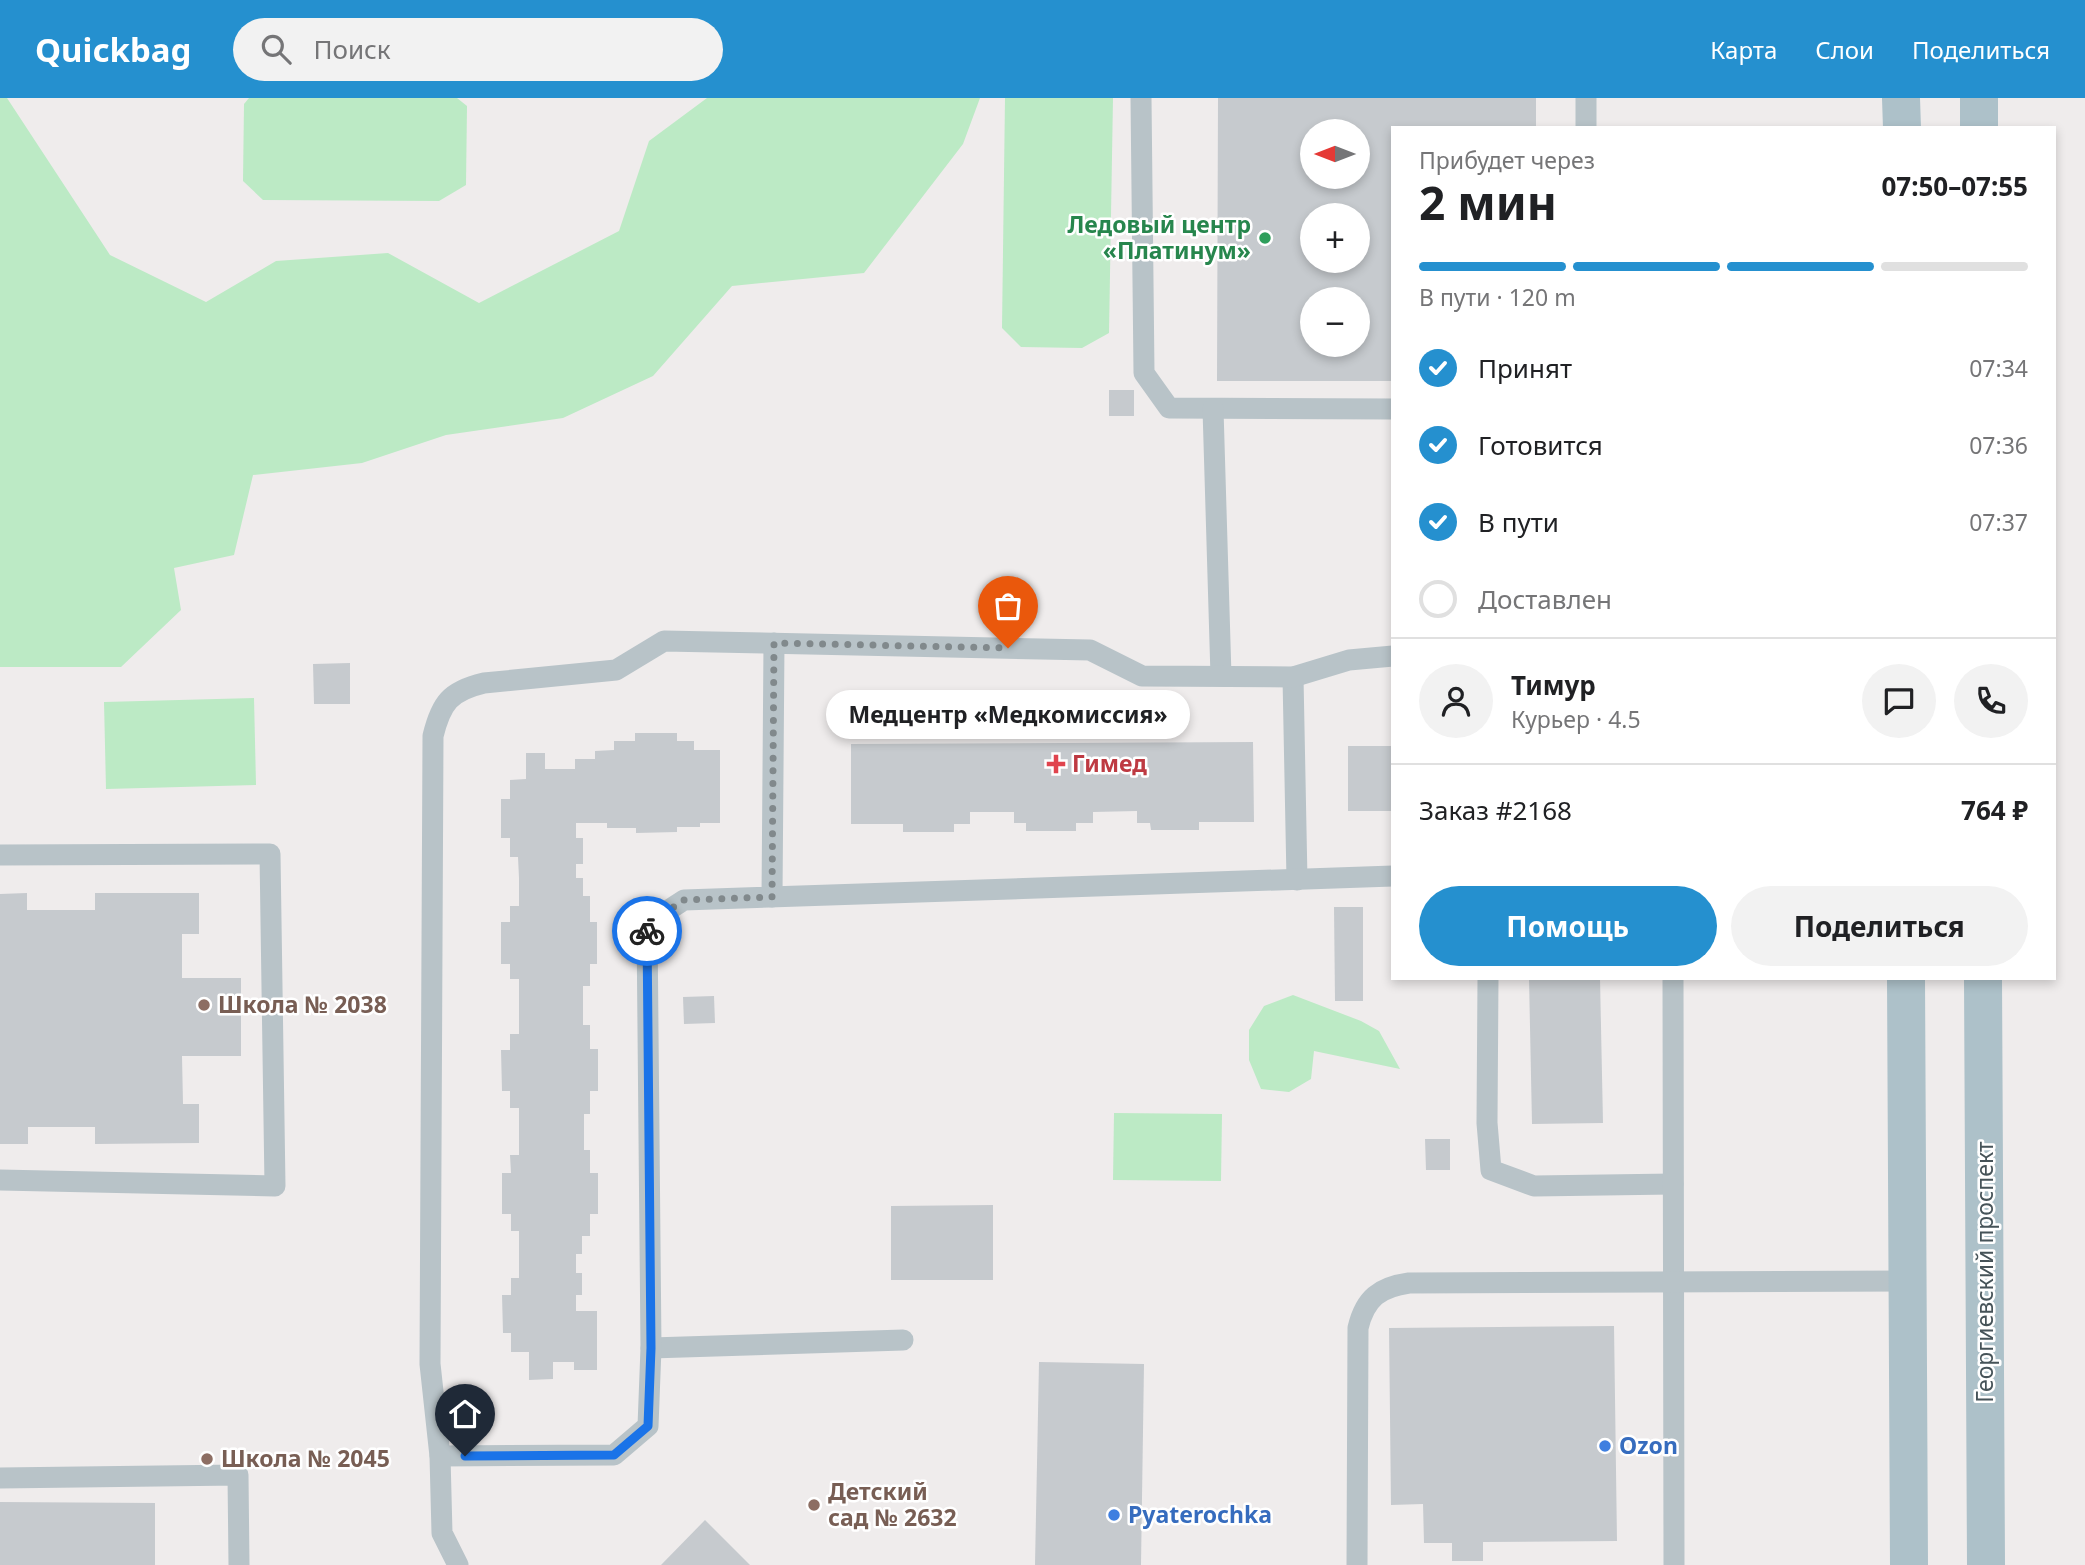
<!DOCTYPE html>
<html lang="ru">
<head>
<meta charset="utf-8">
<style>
	:root { --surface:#fff; --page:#f2f2f2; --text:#202124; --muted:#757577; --line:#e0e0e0; --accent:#2590cf }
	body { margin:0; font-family:"Noto Sans",sans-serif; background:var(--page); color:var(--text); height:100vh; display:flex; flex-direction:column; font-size:26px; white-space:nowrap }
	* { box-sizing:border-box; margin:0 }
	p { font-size:23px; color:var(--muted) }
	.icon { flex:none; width:38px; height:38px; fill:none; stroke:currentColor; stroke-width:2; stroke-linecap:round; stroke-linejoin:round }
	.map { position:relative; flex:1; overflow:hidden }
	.details { position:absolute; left:1391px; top:28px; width:665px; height:854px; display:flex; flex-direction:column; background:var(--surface); border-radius:0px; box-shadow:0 4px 10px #0003 }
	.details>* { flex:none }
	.needle { width:46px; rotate:270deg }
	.fabs { position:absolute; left:1300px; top:21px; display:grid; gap:14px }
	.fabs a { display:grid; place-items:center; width:70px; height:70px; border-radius:50%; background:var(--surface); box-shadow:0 4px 10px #0003; font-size:35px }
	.pin { position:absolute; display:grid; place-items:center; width:60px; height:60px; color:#fff; margin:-72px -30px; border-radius:50% 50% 50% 0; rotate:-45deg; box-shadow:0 0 7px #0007 }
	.pin .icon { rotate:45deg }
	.courier { position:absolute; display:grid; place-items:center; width:70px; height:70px; margin:-35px; border:5px solid #1a73e8; border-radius:50%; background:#fff; color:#222; box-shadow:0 2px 9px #0007 }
	.bubble { position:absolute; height:49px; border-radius:24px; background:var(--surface); box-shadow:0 4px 10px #0003; font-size:23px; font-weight:700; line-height:49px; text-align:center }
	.headline em { font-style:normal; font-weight:700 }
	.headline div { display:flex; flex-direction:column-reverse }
	.headline { display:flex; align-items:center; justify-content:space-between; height:119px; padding:0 28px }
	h1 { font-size:46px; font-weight:700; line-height:52px }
	.bar { display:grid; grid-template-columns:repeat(4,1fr); gap:10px 7px; align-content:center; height:84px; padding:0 28px }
	.bar i { height:9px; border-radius:5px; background:var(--line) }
	.bar .active { background:var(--accent) }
	.bar p { grid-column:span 4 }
	.line { display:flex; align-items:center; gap:18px; padding:0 28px; border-top:2px solid var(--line) }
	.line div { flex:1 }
	.round { display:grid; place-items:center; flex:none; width:74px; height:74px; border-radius:37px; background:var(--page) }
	ol { padding:0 28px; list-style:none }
	li { display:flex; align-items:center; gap:21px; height:77px }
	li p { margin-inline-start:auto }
	li .icon { padding:7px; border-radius:50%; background:var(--accent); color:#fff; stroke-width:4 }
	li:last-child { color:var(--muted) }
	li i { width:38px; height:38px; border:4px solid var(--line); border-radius:50% }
	.primary-button { display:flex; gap:14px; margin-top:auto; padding:14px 28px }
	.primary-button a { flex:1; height:80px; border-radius:42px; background:var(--accent); color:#fff; font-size:28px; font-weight:700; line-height:80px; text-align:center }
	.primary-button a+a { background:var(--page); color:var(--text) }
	header { display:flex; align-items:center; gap:42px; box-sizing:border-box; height:98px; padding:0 35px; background:var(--accent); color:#fff }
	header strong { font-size:33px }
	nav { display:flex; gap:38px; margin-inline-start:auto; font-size:24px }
	.search { width:490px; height:63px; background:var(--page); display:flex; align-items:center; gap:18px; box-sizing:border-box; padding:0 24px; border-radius:38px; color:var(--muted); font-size:26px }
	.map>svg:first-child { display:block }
	.green { fill:#bceac5 }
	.building { fill:#c6cace; fill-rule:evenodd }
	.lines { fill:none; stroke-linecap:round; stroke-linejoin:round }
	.service { stroke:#b8c3c8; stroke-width:21 }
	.primary { stroke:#adc1c9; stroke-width:38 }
	.done { stroke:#81898c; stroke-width:7; stroke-dasharray:0 12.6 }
	.route { stroke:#1a73e8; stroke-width:9 }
	.leisure-dot { fill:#2e9e5b; stroke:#fff; stroke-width:2.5 }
	.health-dot { fill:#e0444e; stroke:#fff; stroke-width:2.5 }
	.education-dot { fill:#8d6e63; stroke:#fff; stroke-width:2.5 }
	.shop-dot { fill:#3f7fe0; stroke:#fff; stroke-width:2.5 }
	.labels { text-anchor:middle; stroke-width:5; stroke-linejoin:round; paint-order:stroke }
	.leisure-label { font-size:23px; font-weight:bold; fill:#27864d; stroke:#fff; text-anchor:end }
	.health-label { font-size:23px; font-weight:bold; fill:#be3a42; stroke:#fff; text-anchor:start }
	.education-label { font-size:23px; font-weight:bold; fill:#785e54; stroke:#fff; text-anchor:start }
	.street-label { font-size:23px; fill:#465358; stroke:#fff }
	.shop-label { font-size:23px; font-weight:bold; fill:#366cbe; stroke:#fff; text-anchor:start }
</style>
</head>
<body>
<header>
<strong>Quickbag</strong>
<div class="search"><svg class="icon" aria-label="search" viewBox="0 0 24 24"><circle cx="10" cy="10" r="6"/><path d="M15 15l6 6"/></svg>Поиск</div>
<nav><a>Карта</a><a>Слои</a><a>Поделиться</a></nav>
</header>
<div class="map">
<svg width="2085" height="1467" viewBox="0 0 2085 1467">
	<rect width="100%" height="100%" fill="#efecec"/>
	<g class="green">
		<path d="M0 0H7L110 157 206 204 276 163 388 155 479 205 619 133 649 43 707 0H980L963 46 864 175 732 188 653 278 563 320 446 337 362 365 253 377 234 457 174 470 181 512 121 569H0Z"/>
		<path d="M249 0H457L467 8 466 87 439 103 263 102 243 83 244 6Z"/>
		<path d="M1005 0H1113L1109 235 1082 250 1021 249 1002 230Z"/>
		<path d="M254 600 256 687 106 691 104 604Z"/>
		<path d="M1293 897 1361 923 1379 933 1400 971 1314 953 1311 981 1289 994 1261 991 1249 962V932L1264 908Z"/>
		<path d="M1114 1015 1222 1016 1221 1083 1113 1082Z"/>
	</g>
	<g class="building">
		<path d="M1218 0H1536V30H1393V283H1217ZM1312 33H1358V79H1312ZM1312 117H1358V163H1312ZM1312 201H1358V247H1312Z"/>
		<rect x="1109" y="292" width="25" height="26"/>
		<path d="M350 565V606H314L313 566Z"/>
		<path d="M635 635H677V643H694V652H720V725H700V729H677V734L636 735V730H607V725H576V740H583V766H576V780H583V798H590V824H597V866H590V888H583V927H590V951H598V993H590V1016H584V1052H590V1075H598V1116H590V1138H582V1156H576V1175H582V1197H576V1213H597V1272H574V1264H553V1281L529 1282V1254H511V1235H503L502 1197H511V1180H519V1133H511V1116H502V1075H511L510 1057H519V1010H510V993H502L501 952H510V936H519V881H510V866H501V824H510V808H519V780L518 759H510V740H501V701H510V682L526 681V655H545V671H575V661H595V653L614 652V643H635Z"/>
		<path d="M1253 644 1254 724H1199V732H1151L1150 725H1137V713L1093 714V725H1076V733H1026V725H1014V714H970V726H954V734H903V726H851V646Z"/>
		<rect x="1348" y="648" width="45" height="65"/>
		<path d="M27 795V812H95V795H199V836H182V880H241V958H182L183 1006H199V1045L95 1046V1029H28V1046H0V796Z"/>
		<path d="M1334 809H1363V903H1335Z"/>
		<path d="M1529 880H1600L1603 1025 1532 1026Z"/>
		<path d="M714 898 715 925 684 926 683 899Z"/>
		<path d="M1425 1041H1450V1072H1426Z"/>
		<path d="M993 1107V1182H891V1108Z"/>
		<path d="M1614 1228 1617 1443 1483 1444V1463H1452V1445H1424L1423 1406 1391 1407 1389 1230Z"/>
		<path d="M1039 1264 1144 1266 1141 1467H1035Z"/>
		<path d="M0 1404 155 1405V1467H0Z"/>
		<path d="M705 1422 750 1467H661Z"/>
	</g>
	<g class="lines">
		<g class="service">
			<path d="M1141 0 1144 275 1169 310 1393 311"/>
			<path d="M1586 30V0"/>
			<path d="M1213 311 1221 578"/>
			<path d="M1293 579 1297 782"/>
			<path d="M0 757 270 756 275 1088 0 1082"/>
			<path d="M772 799 774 545"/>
			<path d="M1488 880 1487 1025 1491 1072 1534 1088 1673 1086"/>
			<path d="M1673 880 1674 1467"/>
			<path d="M651 1250 903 1242"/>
			<path d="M440 1358 614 1357 648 1328 651 1250 647 826 684 802 1393 778"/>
			<path d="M0 1380 238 1377 239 1467"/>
			<path d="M458 1467 442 1435 440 1358 430 1266 433 638C441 605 450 593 484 585L616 572 664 543 1090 552 1142 578 1293 579 1349 562 1393 558"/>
			<path d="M1357 1467 1358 1230C1365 1200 1380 1189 1409 1185L1907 1183"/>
		</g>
		<g class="primary">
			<path d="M1901 0 1902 30"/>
			<path d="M1979 0V30"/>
			<path d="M1906 880 1909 1467"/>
			<path d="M1983 880 1986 1467"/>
		</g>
	</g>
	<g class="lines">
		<path class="done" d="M647 833 648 826 684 802 772 799 774 545 1008 550"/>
		<path class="route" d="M465 1358 614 1357 648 1328 651 1250 647 833"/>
	</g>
	<circle class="leisure-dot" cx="1265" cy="140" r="7"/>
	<path class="health-dot" d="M1052.5 655.5h7v7h7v7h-7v7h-7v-7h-7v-7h7z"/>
	<g class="education-dot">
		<circle cx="204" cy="907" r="7"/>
		<circle cx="207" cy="1361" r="7"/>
		<circle cx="814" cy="1407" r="7"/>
	</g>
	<g class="shop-dot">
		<circle cx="1605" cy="1348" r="7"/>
		<circle cx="1114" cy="1417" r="7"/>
	</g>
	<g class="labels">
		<g class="leisure-label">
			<text x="1251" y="135">Ледовый центр<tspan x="1251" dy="26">«Платинум»</tspan></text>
		</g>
		<g class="health-label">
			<text x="1072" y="674">Гимед</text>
		</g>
		<g class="education-label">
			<text x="218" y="915">Школа № 2038</text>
			<text x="221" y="1369">Школа № 2045</text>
			<text x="828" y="1402">Детский<tspan x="828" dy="26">сад № 2632</tspan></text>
		</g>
		<g class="street-label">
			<text transform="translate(1985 1174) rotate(-90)" y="8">Георгиевский проспект</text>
		</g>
		<g class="shop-label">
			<text x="1619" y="1356">Ozon</text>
			<text x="1128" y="1425">Pyaterochka</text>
		</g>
	</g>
</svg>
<div class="fabs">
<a><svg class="needle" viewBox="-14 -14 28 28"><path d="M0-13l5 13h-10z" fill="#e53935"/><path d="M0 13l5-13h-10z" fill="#757577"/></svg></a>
<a>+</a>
<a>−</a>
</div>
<div class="pin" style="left:1008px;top:550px;background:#ea580c"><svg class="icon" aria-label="bag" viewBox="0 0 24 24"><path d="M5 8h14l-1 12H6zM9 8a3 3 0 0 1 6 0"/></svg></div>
<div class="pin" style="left:465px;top:1358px;background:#1f2937"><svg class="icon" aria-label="home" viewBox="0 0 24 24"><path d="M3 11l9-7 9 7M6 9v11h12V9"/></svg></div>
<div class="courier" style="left:647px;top:833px"><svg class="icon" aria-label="bike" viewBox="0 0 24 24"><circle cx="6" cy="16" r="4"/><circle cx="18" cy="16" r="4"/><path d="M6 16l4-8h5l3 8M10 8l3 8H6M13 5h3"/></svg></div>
<div class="bubble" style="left:826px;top:592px;width:364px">Медцентр «Медкомиссия»</div>
<section class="details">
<div class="headline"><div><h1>2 мин</h1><p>Прибудет через</p></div><em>07:50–07:55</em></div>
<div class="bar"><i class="active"></i><i class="active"></i><i class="active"></i><i></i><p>В пути · 120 m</p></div>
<ol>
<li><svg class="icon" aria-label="check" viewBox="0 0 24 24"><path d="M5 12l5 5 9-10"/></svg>Принят<p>07:34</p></li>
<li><svg class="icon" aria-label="check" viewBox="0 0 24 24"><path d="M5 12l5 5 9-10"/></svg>Готовится<p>07:36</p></li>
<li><svg class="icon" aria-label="check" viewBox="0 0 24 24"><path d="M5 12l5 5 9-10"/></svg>В пути<p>07:37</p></li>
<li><i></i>Доставлен</li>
</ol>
<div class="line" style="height:126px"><a class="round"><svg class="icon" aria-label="person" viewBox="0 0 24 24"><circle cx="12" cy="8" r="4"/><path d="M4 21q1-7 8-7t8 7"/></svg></a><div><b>Тимур</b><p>Курьер · 4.5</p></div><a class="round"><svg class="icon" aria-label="chat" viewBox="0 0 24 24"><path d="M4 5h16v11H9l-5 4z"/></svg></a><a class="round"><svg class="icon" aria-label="phone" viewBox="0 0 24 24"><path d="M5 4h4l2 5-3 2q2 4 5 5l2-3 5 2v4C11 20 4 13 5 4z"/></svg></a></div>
<div class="line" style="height:91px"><div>Заказ #2168</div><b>764 ₽</b></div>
<div class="primary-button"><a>Помощь</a><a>Поделиться</a></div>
</section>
</div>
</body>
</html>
